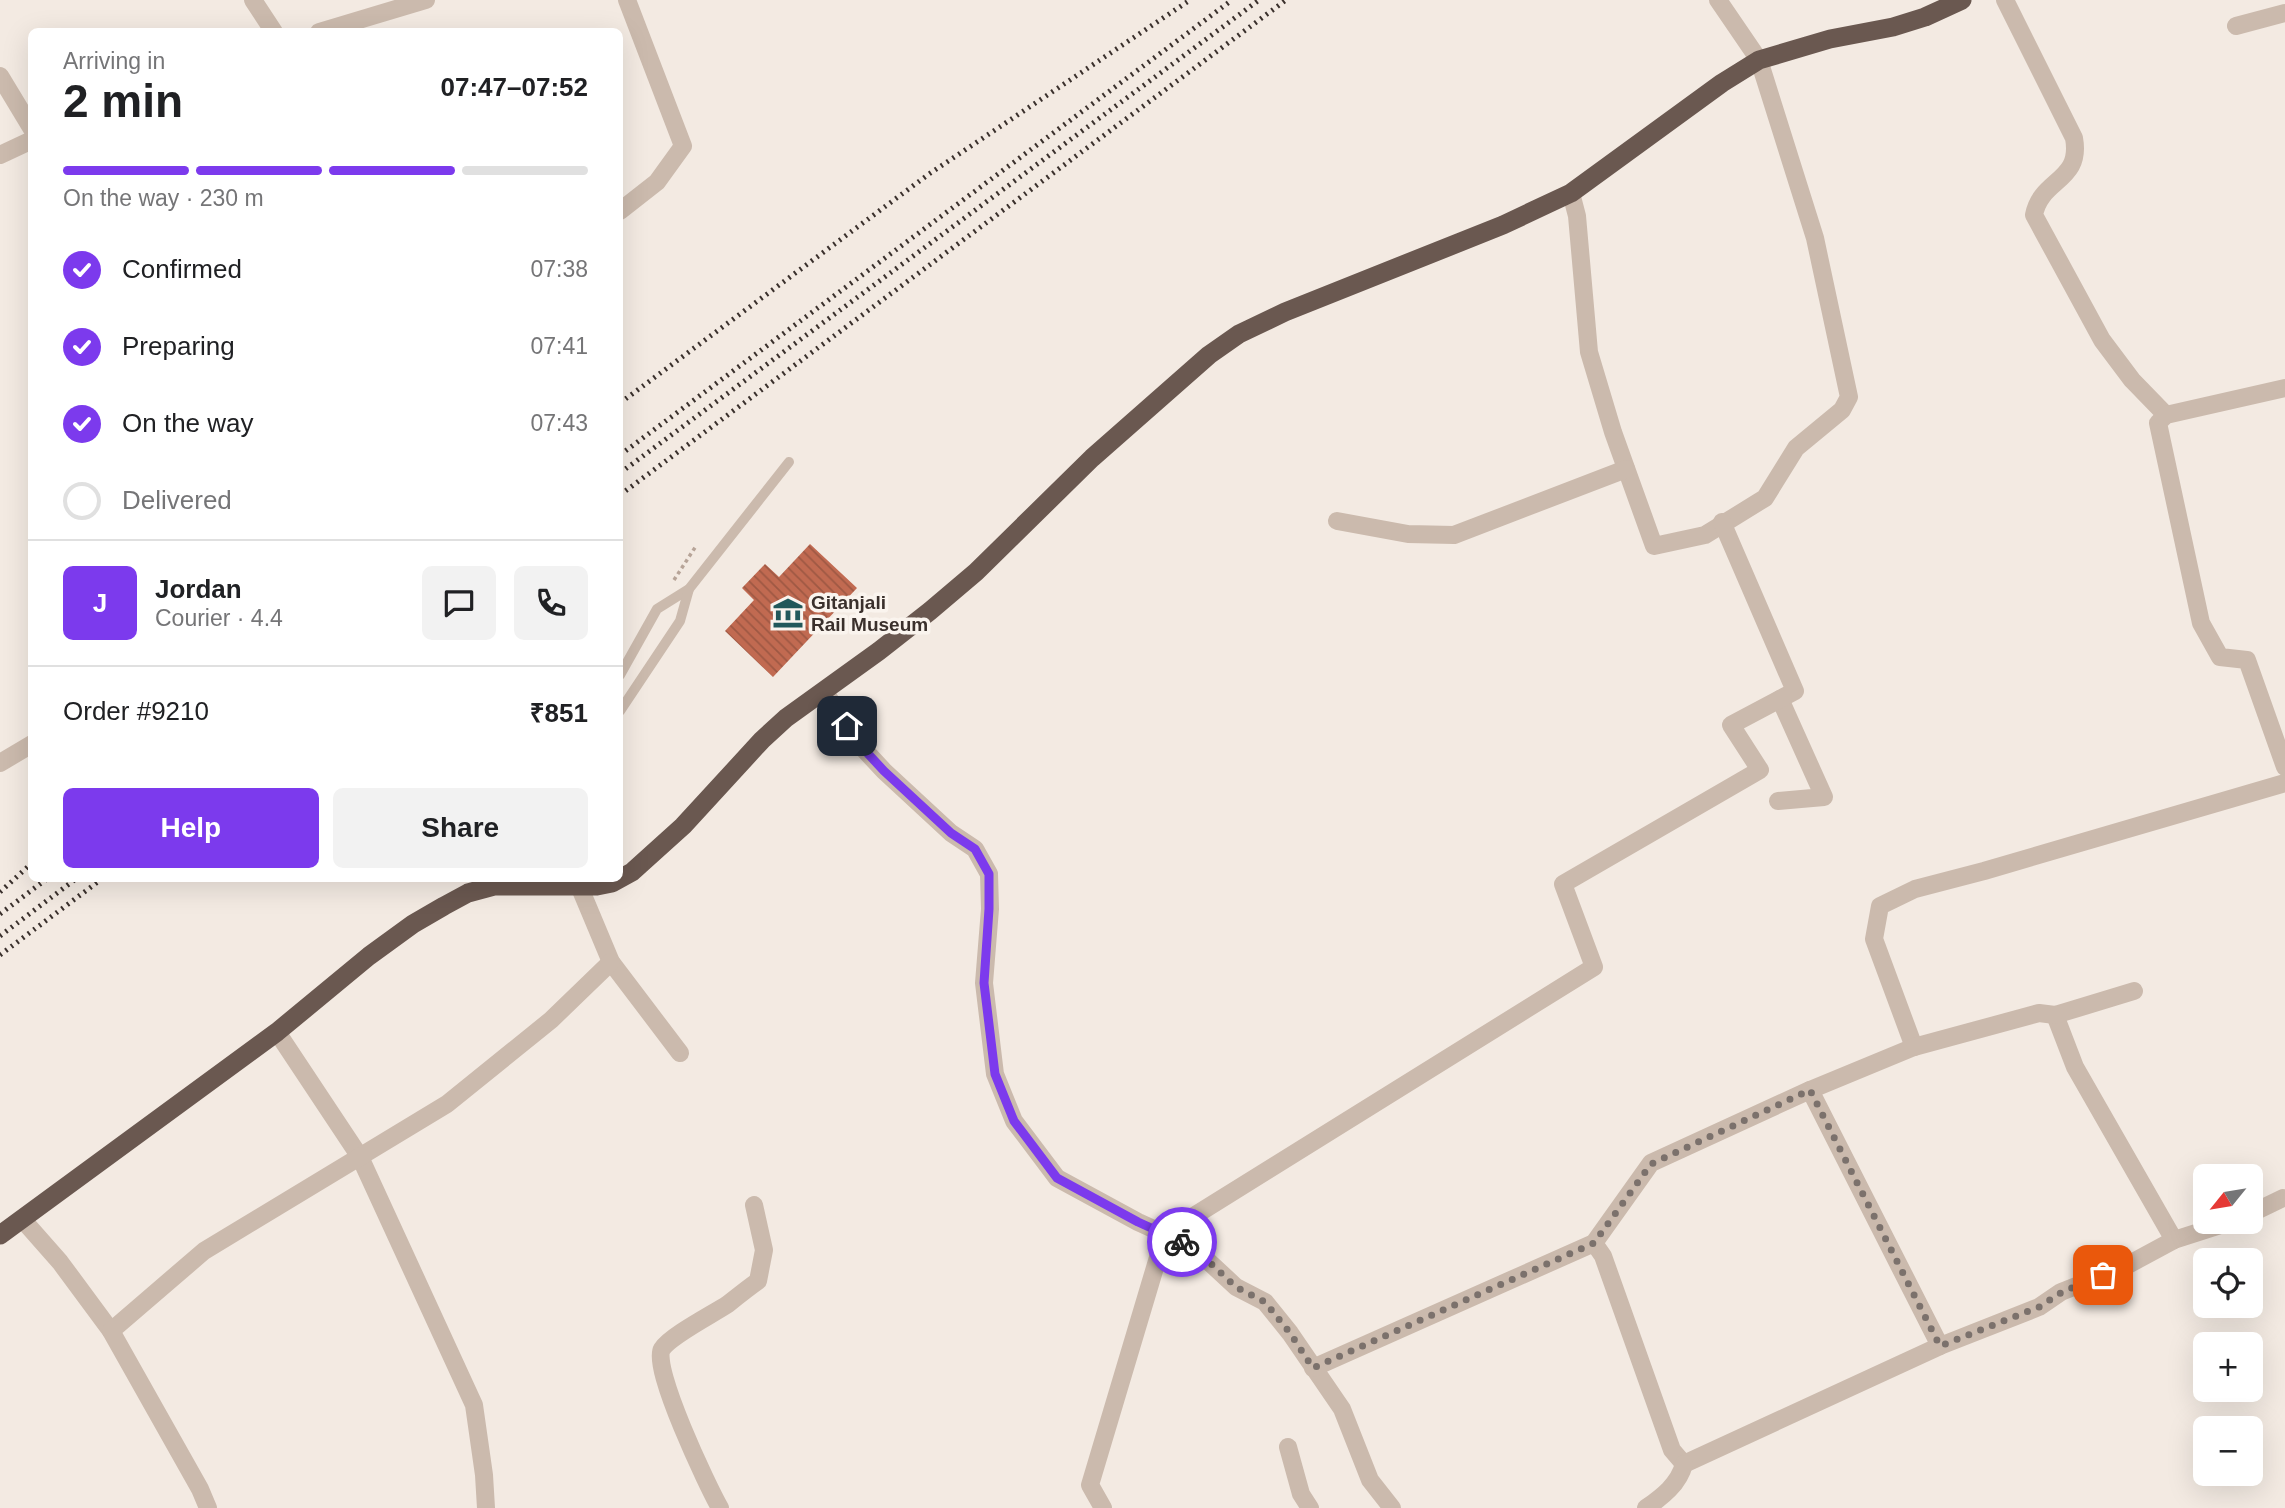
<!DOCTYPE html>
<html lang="en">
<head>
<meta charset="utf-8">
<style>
	:root { --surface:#fff; --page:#f2f2f2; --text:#202124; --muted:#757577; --line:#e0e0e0; --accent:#7c3aed }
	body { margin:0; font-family:Arial,sans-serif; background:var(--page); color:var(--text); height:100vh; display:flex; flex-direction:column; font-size:26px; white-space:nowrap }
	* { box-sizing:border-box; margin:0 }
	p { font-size:23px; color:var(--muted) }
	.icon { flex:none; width:38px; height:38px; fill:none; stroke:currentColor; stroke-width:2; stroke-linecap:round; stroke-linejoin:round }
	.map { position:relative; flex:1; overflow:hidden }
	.panel { position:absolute; left:28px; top:28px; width:595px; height:854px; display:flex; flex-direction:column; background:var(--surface); border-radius:10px; box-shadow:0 7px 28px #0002 }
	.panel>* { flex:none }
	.needle { width:46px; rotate:240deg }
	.fabs { position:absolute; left:2193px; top:1164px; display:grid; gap:14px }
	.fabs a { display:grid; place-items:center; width:70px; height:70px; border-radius:10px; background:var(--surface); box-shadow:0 7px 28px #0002; font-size:35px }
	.pin { position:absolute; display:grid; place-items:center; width:60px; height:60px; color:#fff; margin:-30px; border-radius:14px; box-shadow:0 4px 10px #0006 }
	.courier { position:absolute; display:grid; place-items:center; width:70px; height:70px; margin:-35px; border:5px solid #7c3aed; border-radius:50%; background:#fff; color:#222; box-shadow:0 2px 9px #0007 }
	.head em { font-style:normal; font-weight:800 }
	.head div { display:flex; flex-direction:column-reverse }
	.head { display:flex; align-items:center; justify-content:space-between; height:119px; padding:0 35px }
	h1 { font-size:46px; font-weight:800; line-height:52px }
	.bar { display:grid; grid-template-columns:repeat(4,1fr); gap:10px 7px; align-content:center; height:84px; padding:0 35px }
	.bar i { height:9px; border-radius:5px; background:var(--line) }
	.bar .on { background:var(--accent) }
	.bar p { grid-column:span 4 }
	.line { display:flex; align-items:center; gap:18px; padding:0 35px; border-top:2px solid var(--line) }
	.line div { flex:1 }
	.round { display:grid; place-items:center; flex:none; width:74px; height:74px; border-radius:10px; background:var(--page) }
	ol { padding:0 35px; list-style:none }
	li { display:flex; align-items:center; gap:21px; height:77px }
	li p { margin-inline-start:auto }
	li .icon { padding:7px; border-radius:50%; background:var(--accent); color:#fff; stroke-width:4 }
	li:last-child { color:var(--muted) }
	li i { width:38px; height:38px; border:4px solid var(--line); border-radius:50% }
	.cta { display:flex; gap:14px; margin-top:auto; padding:14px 35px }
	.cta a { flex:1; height:80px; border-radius:10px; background:var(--accent); color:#fff; font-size:28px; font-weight:800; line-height:80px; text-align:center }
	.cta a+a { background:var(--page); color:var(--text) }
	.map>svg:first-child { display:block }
	.building { fill:url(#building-back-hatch) }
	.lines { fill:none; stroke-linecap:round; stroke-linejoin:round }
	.path { stroke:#b7a498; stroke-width:3.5; stroke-dasharray:3.5 3.5; stroke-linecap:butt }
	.service { stroke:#cbbaad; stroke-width:10 }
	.minor { stroke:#cbbaad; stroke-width:18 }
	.trunk { stroke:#6a5850; stroke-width:19 }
	.rail { stroke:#3a302c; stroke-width:5; stroke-dasharray:2 5; stroke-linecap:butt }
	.done { stroke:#7b716c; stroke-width:7; stroke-dasharray:0 12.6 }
	.route { stroke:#7c3aed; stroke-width:9 }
	.labels { text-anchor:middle; stroke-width:7; stroke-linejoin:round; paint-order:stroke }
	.poi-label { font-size:19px; font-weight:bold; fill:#3a302c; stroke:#faf4ee; text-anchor:start }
</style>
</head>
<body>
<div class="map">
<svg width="2285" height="1508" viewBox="0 0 2285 1508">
	<defs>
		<pattern id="building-back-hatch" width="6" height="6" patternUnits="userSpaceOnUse" patternTransform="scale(1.75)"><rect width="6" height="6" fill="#c16a51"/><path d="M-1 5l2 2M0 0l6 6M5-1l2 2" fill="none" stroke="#9e5843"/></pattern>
	</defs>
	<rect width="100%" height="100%" fill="#f3eae2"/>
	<path class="building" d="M810 544 857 588 773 677 725 631 754 600 742 588 765 564 779 577Z"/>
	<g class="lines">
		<path class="path" d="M674 580 696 546"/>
		<g class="service">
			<path d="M620 675 657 609 689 589 789 462"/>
			<path d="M620 711 680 621 689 589"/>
		</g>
		<g class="minor">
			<path d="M253 0 274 32"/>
			<path d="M2005 0 2074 138C2082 182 2041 178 2034 215L2102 340 2132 380 2166 415"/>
			<path d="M2236 26 2285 13"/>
			<path d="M319 32 426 0"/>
			<path d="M0 76 32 129"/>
			<path d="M0 155 32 140"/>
			<path d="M1571 193 1577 216 1589 352 1613 432 1654 546 1705 535 1765 498 1796 448 1842 410 1849 397 1815 238 1759 60 1718 0"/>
			<path d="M620 211 657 182 683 146 627 0"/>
			<path d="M2285 388 2166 415 2158 423 2201 623 2220 657 2247 660 2285 767"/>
			<path d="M1337 521 1408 534 1454 535 1626 469"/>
			<path d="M824 691 859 744 884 771 951 833 975 849 989 874 990 909 984 983 995 1074 1014 1121 1057 1178 1138 1222 1193 1247 1236 1287 1265 1302 1290 1333 1342 1409 1370 1480 1392 1508"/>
			<path d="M0 763 32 744"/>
			<path d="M1778 801 1824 797 1780 699"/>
			<path d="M580 888 611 962 680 1053"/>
			<path d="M2055 1015 2075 1067 2174 1240"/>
			<path d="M277 1032 360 1157 474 1405 484 1475 486 1508"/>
			<path d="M1914 1047 1874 939 1880 906 1915 889 1984 871 2285 783"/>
			<path d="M1810 1090 1940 1346"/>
			<path d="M2250 1214 2283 1198"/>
			<path d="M23 1220 60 1262 111 1331"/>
			<path d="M1594 1243 1603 1256 1672 1450 1684 1464"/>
			<path d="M1313 1368 1594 1243 1651 1163 1810 1090 1914 1047 2039 1013 2055 1015 2134 991"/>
			<path d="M1288 1447 1301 1494 1310 1508"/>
			<path d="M1684 1464 1940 1346 2039 1307 2061 1292 2124 1267 2174 1240 2230 1222"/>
			<path d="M208 1508 200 1489 111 1331 204 1251 447 1104 551 1020 611 962"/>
			<path d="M720 1508C708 1487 651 1367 662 1349 670 1336 713 1314 728 1304 738 1296 748 1288 758 1281L764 1250 754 1205"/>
			<path d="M1103 1508 1090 1485 1165 1234 1594 967 1563 884 1760 770 1731 725 1795 691 1722 522"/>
			<path d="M1646 1508C1662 1497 1679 1484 1684 1464"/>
		</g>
		<path class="trunk" d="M0 1235 277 1032 369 956 413 924 444 906 468 893 494 886H597L612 883 632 872 683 826 762 740 786 718 879 651 930 611 976 572 1092 458 1209 355 1239 334 1285 312 1503 225 1571 193 1722 83 1759 60 1830 39 1893 27 1925 17 1962 0"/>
		<g class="rail">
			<path d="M620 403 929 174 1190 0"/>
			<path d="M620 455 1232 0"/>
			<path d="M620 473 1259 0"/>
			<path d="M620 495 1286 0"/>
			<path d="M0 892 32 863"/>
			<path d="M0 914 48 878"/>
			<path d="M0 936 77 878"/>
			<path d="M0 955 103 878"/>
		</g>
	</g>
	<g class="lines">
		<path class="done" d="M1182 1242 1193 1247 1236 1287 1265 1302 1290 1333 1313 1368 1594 1243 1651 1164 1810 1090 1940 1346 2039 1307 2062 1292 2103 1275"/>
		<path class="route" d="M847 726 859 744 884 771 951 833 975 849 989 874V909L984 983 995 1074 1014 1121 1057 1178 1138 1222 1182 1242"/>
	</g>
	<defs>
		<g id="museum-bare" transform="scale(2.415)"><path d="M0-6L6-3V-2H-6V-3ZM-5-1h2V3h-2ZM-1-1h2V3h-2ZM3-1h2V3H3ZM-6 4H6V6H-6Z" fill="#22585a" stroke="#faf4ee" stroke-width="2.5" paint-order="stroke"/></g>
	</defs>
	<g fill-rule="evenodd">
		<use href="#museum-bare" x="788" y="613"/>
	</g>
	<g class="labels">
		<g class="poi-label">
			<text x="811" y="609">Gitanjali<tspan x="811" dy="22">Rail Museum</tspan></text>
		</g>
	</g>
</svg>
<div class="fabs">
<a><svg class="needle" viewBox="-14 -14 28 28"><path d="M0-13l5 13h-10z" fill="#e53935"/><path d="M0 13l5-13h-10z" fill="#757577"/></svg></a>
<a><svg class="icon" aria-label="locate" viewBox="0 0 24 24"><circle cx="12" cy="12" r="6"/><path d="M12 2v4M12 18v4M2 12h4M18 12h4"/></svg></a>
<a>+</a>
<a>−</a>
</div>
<div class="pin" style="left:2103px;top:1275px;background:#ea580c"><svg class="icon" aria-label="bag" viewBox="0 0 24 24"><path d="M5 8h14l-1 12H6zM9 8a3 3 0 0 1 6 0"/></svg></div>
<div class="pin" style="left:847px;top:726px;background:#1f2937"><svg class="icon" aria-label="home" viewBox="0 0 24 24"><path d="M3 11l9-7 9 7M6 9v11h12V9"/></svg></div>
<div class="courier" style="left:1182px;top:1242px"><svg class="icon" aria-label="bike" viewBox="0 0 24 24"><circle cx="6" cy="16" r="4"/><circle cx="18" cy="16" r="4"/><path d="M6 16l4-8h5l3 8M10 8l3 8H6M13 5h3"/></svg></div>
<section class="panel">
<div class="head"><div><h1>2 min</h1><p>Arriving in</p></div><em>07:47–07:52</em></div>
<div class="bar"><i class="on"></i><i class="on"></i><i class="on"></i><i></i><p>On the way · 230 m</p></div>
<ol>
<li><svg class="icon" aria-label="check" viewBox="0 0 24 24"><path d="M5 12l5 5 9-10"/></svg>Confirmed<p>07:38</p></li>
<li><svg class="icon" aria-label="check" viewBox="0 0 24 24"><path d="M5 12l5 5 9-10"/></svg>Preparing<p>07:41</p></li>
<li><svg class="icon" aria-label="check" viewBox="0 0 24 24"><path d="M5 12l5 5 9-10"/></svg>On the way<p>07:43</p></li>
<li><i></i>Delivered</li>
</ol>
<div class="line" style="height:126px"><b class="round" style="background:var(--accent);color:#fff">J</b><div><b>Jordan</b><p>Courier · 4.4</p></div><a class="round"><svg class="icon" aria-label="chat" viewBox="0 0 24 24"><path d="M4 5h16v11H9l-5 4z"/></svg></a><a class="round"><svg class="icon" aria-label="phone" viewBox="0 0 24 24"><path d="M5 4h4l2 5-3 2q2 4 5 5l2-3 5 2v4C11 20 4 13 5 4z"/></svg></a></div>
<div class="line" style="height:91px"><div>Order #9210</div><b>₹851</b></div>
<div class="cta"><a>Help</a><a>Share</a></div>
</section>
</div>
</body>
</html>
